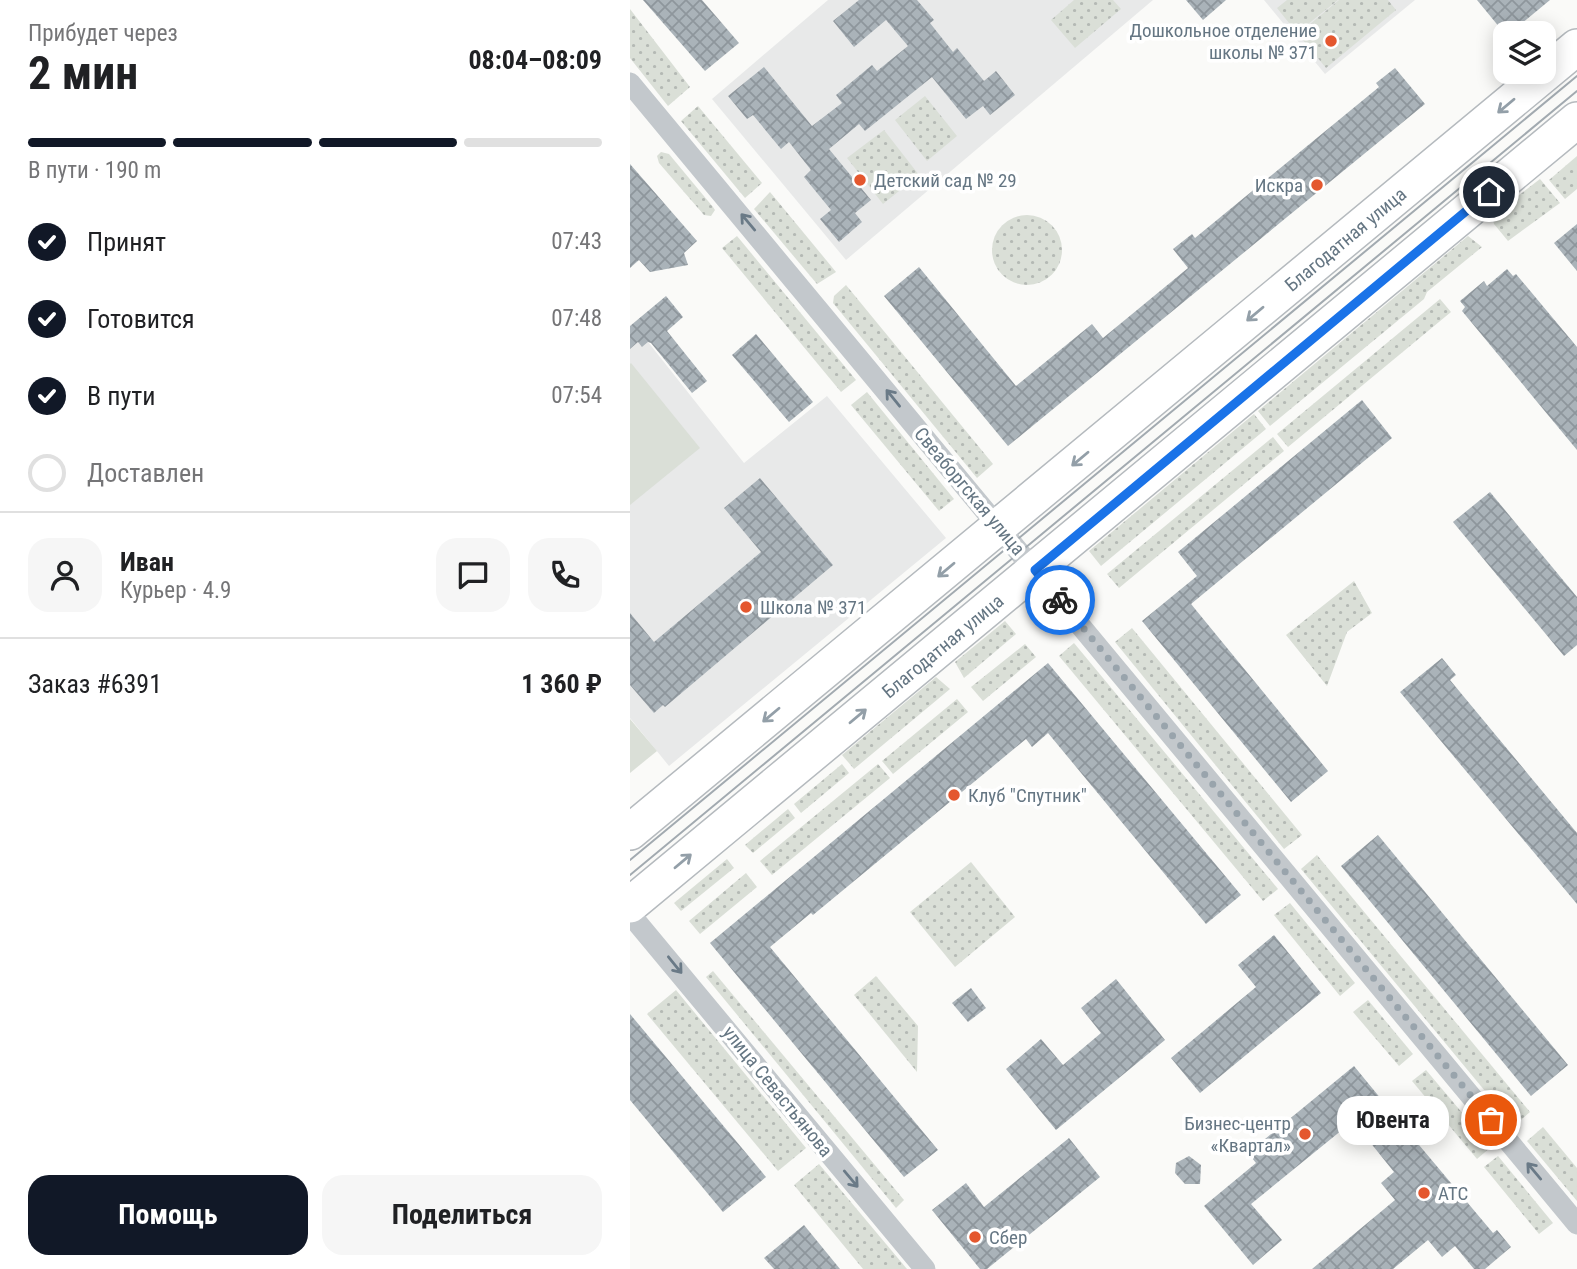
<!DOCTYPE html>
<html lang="ru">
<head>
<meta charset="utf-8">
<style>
	:root { --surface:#fff; --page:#f6f6f6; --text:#202124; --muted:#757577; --line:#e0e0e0; --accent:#111827 }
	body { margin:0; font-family:"Roboto Condensed",sans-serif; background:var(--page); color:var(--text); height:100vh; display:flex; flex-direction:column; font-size:26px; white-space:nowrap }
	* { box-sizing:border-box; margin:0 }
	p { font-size:23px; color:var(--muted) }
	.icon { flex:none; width:38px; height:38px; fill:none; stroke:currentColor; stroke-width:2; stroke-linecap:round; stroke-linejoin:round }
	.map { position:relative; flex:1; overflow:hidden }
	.drawer { display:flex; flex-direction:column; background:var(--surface); width:630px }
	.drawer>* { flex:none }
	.controls { position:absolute; left:863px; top:21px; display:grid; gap:14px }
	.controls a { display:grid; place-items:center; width:63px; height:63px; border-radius:14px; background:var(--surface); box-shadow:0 4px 18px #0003; font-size:35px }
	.pin { position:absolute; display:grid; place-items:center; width:60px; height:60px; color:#fff; margin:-30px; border:4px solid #fff; border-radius:50%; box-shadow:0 2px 7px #0007 }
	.courier { position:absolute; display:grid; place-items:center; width:70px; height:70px; margin:-35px; border:5px solid #1a73e8; border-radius:50%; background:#fff; color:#222; box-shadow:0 2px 9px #0007 }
	.bubble { position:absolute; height:49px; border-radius:21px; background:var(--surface); box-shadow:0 4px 18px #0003; font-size:23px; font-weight:700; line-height:49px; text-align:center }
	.overview em { font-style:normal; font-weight:700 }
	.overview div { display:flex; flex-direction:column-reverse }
	.overview { display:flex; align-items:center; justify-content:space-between; height:119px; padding:0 28px }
	h1 { font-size:46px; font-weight:700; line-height:52px }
	.bar { display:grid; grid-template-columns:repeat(4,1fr); gap:10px 7px; align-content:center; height:84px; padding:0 28px }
	.bar i { height:9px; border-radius:5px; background:var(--line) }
	.bar .on { background:var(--accent) }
	.bar p { grid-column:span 4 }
	.line { display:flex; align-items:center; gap:18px; padding:0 28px; border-top:2px solid var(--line) }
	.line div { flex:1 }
	.round { display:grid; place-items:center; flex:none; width:74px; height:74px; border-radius:21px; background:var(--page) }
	ol { padding:0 28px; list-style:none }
	li { display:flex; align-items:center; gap:21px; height:77px }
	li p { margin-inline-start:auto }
	li .icon { padding:7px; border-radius:50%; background:var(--accent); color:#fff; stroke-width:4 }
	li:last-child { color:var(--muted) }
	li i { width:38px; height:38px; border:4px solid var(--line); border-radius:50% }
	.primary-button { display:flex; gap:14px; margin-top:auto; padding:14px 28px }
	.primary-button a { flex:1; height:80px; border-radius:21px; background:var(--accent); color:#fff; font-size:28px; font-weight:700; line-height:80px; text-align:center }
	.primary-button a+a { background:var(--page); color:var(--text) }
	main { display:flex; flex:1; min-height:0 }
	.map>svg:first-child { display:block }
	.built { fill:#e8e9e9 }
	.grass { fill:url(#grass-dots) }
	.garden { fill:#dadfd7 }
	.building { fill:url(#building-cross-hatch) }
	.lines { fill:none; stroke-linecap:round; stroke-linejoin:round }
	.primary-casing { stroke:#b5babe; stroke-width:38 }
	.street { stroke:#c3c8cc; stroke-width:21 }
	.primary { stroke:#fff; stroke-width:35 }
	.tram { stroke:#a2aab0; stroke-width:2 }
	.oneway { stroke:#939fa8 }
	.oneway2 { stroke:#6a7a87 }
	.done { stroke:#99a4ac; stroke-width:7; stroke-dasharray:0 12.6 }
	.route { stroke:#1a73e8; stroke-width:9 }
	.poi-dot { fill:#e4572e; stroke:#fff; stroke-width:2.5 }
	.labels { text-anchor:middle; stroke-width:7; stroke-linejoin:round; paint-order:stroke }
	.poi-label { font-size:19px; fill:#657683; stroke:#fff; text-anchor:start }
	.street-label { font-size:19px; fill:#657683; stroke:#fff }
</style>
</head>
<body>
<main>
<section class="drawer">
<div class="overview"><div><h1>2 мин</h1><p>Прибудет через</p></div><em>08:04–08:09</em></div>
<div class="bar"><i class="on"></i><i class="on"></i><i class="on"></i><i></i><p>В пути · 190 m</p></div>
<ol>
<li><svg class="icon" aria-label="check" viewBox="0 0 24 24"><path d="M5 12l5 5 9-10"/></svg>Принят<p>07:43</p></li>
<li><svg class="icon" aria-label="check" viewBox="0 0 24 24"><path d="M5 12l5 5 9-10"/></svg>Готовится<p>07:48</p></li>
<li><svg class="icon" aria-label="check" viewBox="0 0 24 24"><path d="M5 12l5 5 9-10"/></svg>В пути<p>07:54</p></li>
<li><i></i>Доставлен</li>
</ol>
<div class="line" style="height:126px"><a class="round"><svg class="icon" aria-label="person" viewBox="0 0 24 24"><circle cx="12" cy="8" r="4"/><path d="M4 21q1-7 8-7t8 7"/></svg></a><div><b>Иван</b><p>Курьер · 4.9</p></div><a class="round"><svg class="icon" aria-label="chat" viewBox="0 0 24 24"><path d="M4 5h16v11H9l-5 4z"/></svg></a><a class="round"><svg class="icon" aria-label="phone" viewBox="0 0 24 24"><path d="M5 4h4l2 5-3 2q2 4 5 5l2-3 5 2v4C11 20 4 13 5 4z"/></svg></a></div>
<div class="line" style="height:91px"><div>Заказ #6391</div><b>1 360 ₽</b></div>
<div class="primary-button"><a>Помощь</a><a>Поделиться</a></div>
</section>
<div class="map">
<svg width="947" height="1269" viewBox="0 0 947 1269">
	<defs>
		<pattern id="grass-dots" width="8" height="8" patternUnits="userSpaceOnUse" patternTransform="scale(1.75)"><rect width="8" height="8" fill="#dadfd7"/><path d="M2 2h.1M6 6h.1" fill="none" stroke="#b4b9b4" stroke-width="1.8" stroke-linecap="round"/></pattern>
		<pattern id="building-cross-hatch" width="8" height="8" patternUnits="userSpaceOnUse" patternTransform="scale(1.75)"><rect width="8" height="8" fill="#aab3b9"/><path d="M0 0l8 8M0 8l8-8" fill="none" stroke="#8e969c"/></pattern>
	</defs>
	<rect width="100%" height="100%" fill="#fafaf8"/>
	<g class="built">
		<path d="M198 0H523L216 260 82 99Z"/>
		<path d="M634 0H785L695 74Z"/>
		<path d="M8 342 12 347 18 342 114 463 197 396 316 538 39 766 0 718V349Z"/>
	</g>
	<g class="grass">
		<path d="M444 0H483L491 9 445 48 421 20Z"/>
		<path d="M657 0H708L667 33 647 8Z"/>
		<path d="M709 0H758L766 10 696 68 668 34Z"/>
		<path d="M0 9 60 87 38 106 0 58Z"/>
		<path d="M295 96 327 136 297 161 265 120Z"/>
		<path d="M68 106 132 183 115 198 51 121Z"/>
		<path d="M254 130 289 175 253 204 217 158Z"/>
		<path d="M31 152 39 154 83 207 85 210 81 216 74 215 29 163 27 156Z"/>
		<path d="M947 156V189L935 199 919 180Z"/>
		<path d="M910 179 930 203 878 241 864 224 862 216Z"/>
		<path d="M140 192 206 272 187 284 124 209Z"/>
		<circle cx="397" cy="250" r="35"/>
		<path d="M107 236 226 380 211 392 92 248Z"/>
		<path d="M838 236 852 247 797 292 794 299 640 426 628 411Z"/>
		<path d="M216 285 363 464 347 478 203 303 204 296Z"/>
		<path d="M810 299 821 312 658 447 647 434Z"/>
		<path d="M237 392 324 499 309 511 221 405Z"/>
		<path d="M624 414 636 429 471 566 459 551Z"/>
		<path d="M643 437 654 451 489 588 477 574Z"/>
		<path d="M724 581 742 613 717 632 697 686 656 635Z"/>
		<path d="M375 621 386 634 334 678 325 662Z"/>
		<path d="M502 628 672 835 654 849 485 642Z"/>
		<path d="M444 643 648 889 633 901 429 656Z"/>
		<path d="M395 644 406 657 353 701 341 687Z"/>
		<path d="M306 677 320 689 224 769 212 755Z"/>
		<path d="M327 699 338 712 263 774 252 761Z"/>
		<path d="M212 764 219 773 171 813 164 804Z"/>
		<path d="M248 764 260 778 142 875 130 861Z"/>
		<path d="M158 809 165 818 123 853 115 845Z"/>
		<path d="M687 855 900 1112 884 1126 671 869Z"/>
		<path d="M97 859 104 868 51 911 44 903Z"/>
		<path d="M341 862 385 917 325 967 280 912Z"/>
		<path d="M116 873 127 887 70 934 59 921Z"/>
		<path d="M660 903 725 983 710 996 644 915Z"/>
		<path d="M83 971 274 1200 266 1208 76 977Z"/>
		<path d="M246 976 288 1026 287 1072 224 995Z"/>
		<path d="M46 990 176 1148 148 1171 17 1014Z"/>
		<path d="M738 1000 783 1054 769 1066 723 1012Z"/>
		<path d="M796 1070 861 1147 847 1159 782 1081Z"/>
		<path d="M913 1127 947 1168V1201L897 1141Z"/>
		<path d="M868 1156 923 1223 909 1234 854 1167Z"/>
		<path d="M189 1164 277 1269H233L164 1185Z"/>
	</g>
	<g class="garden">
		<path d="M1 363 70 448 0 505V364Z"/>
		<path d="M0 719 27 751 0 773Z"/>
	</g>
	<g class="building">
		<path d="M13 0H72L109 43 75 71Z"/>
		<path d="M229 0H287L304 20 300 23 323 52 327 48 354 81 366 71 385 95 360 115 353 106 336 119 302 77 235 131 229 124 199 149 241 200 225 213 232 222 209 242 190 219 201 210 174 177 181 170 159 142 151 149 123 115 117 119 98 96 134 67 182 126 212 103 206 95 242 65 247 71 278 46 256 20 224 47 203 21Z"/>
		<path d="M556 0H596L573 20Z"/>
		<path d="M847 0H920L880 33 875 34Z"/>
		<path d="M765 68 795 104 378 446 254 296 289 267 386 386 462 324 473 338 558 268 543 249 562 234 565 238 749 87 746 83Z"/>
		<path d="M0 164 67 241 54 253 58 265 20 272 9 260 0 268Z"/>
		<path d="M947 224V271L924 243Z"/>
		<path d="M877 269 883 276 886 274 947 347V450L832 311 835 307 830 301 854 281 857 286Z"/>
		<path d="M36 296 53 317 37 331 77 381 62 393 21 343 18 342 12 347 8 342 0 349V326Z"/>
		<path d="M126 334 183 402 159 422 102 355Z"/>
		<path d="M732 400 762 438 561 604 698 771 661 802 512 621 567 576 548 552Z"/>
		<path d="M130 478 203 565 35 707 33 705 24 713 0 685V613L24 642 131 552 94 508Z"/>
		<path d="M860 492 947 597V645L934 656 823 522Z"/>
		<path d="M812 658 826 675 820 680 947 833V904L770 692Z"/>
		<path d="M418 663 611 895 576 924 418 733 402 747 396 739 183 915 181 913 140 947 308 1150 274 1177 80 943Z"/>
		<path d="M748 835 938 1065 901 1096 711 866Z"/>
		<path d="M644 935 691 993 570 1093 541 1058 626 987 608 965Z"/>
		<path d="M486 979 535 1040 426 1130 376 1069 411 1039 433 1065 471 1033 451 1008Z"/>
		<path d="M341 988 356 1008 338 1022 322 1003Z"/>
		<path d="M0 1014 136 1177 93 1212 0 1100Z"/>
		<path d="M724 1066 770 1122 775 1118 788 1135 784 1139 863 1233 867 1230 881 1247 855 1269H844L825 1246 812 1257 798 1240 763 1269H682L765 1200 751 1183 764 1172 723 1121 621 1204 652 1240 623 1265 574 1206 626 1163 618 1153Z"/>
		<path d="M439 1138 470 1177 357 1269H350L302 1210 336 1183 354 1207Z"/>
		<path d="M559 1156 571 1165 570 1184H555L545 1173 546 1163Z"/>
		<path d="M174 1225 210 1269H144L134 1258Z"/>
	</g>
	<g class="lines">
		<g class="primary-casing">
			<g id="primary">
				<path id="s1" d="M0 832 947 47"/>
				<path id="s2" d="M0 905 947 120"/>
			</g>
		</g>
		<g class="street">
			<path d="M0 83 947 1224"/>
			<path d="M0 914 295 1269"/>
		</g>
		<use href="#primary" class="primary"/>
		<g class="tram">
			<path d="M0 860 947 76"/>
			<path d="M0 875 947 91"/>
		</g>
	</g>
	<defs><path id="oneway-shaft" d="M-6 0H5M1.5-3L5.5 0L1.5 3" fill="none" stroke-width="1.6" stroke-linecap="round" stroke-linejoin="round" transform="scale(1.75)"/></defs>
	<g class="oneway">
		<use href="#oneway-shaft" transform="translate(876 106) rotate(140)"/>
		<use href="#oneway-shaft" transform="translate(625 314) rotate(140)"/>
		<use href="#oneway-shaft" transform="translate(450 459) rotate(140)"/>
		<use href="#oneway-shaft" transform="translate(316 570) rotate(140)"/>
		<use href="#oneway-shaft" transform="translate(141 715) rotate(140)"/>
		<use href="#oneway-shaft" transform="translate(228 716) rotate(-40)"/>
		<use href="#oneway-shaft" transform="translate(53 861) rotate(-40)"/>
	</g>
	<g class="oneway2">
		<use href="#oneway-shaft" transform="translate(118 222) rotate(-130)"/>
		<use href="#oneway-shaft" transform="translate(263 398) rotate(-129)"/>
		<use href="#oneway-shaft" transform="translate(45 965) rotate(51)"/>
		<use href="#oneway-shaft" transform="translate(904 1171) rotate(-130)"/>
		<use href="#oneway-shaft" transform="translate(221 1179) rotate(50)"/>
	</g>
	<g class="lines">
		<path class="done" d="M430 600 861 1120"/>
		<path class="route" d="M430 600 405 570 859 192"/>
	</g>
	<g class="poi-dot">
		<circle cx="701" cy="41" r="7"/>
		<circle cx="230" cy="180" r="7"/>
		<circle cx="687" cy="185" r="7"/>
		<circle cx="116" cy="607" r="7"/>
		<circle cx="324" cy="795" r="7"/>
		<circle cx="675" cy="1134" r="7"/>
		<circle cx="794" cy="1193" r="7"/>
		<circle cx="345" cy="1237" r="7"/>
	</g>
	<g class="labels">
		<g class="poi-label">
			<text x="687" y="37" text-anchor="end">Дошкольное отделение<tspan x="687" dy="22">школы № 371</tspan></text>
			<text x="244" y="187">Детский сад № 29</text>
			<text x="673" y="192" text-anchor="end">Искра</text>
			<text x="130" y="614">Школа № 371</text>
			<text x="338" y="802">Клуб "Спутник"</text>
			<text x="661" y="1130" text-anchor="end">Бизнес-центр<tspan x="661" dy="22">«Квартал»</tspan></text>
			<text x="808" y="1200">АТС</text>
			<text x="359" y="1244">Сбер</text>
		</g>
		<g class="street-label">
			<text dy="7" stroke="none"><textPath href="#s1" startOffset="929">Благодатная улица</textPath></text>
			<text transform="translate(340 491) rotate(50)" y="7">Свеаборгская улица</text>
			<text dy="7" stroke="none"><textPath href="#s2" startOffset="406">Благодатная улица</textPath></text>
			<text transform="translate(148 1091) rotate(51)" y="7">улица Севастьянова</text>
		</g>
	</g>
</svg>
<div class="controls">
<a><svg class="icon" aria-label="layers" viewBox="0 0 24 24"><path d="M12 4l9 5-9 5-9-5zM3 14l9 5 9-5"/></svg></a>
</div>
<div class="pin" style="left:861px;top:1120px;background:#ea580c"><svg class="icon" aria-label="bag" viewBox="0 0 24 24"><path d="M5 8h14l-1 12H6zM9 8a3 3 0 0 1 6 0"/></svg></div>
<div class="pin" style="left:859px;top:192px;background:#1f2937"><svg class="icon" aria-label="home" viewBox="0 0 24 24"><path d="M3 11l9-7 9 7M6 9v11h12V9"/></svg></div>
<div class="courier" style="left:430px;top:600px"><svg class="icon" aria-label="bike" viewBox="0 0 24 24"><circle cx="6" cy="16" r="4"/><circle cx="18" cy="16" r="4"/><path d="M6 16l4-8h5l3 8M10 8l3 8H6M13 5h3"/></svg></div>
<div class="bubble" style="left:707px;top:1096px;width:112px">Ювента</div>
</div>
</main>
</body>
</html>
